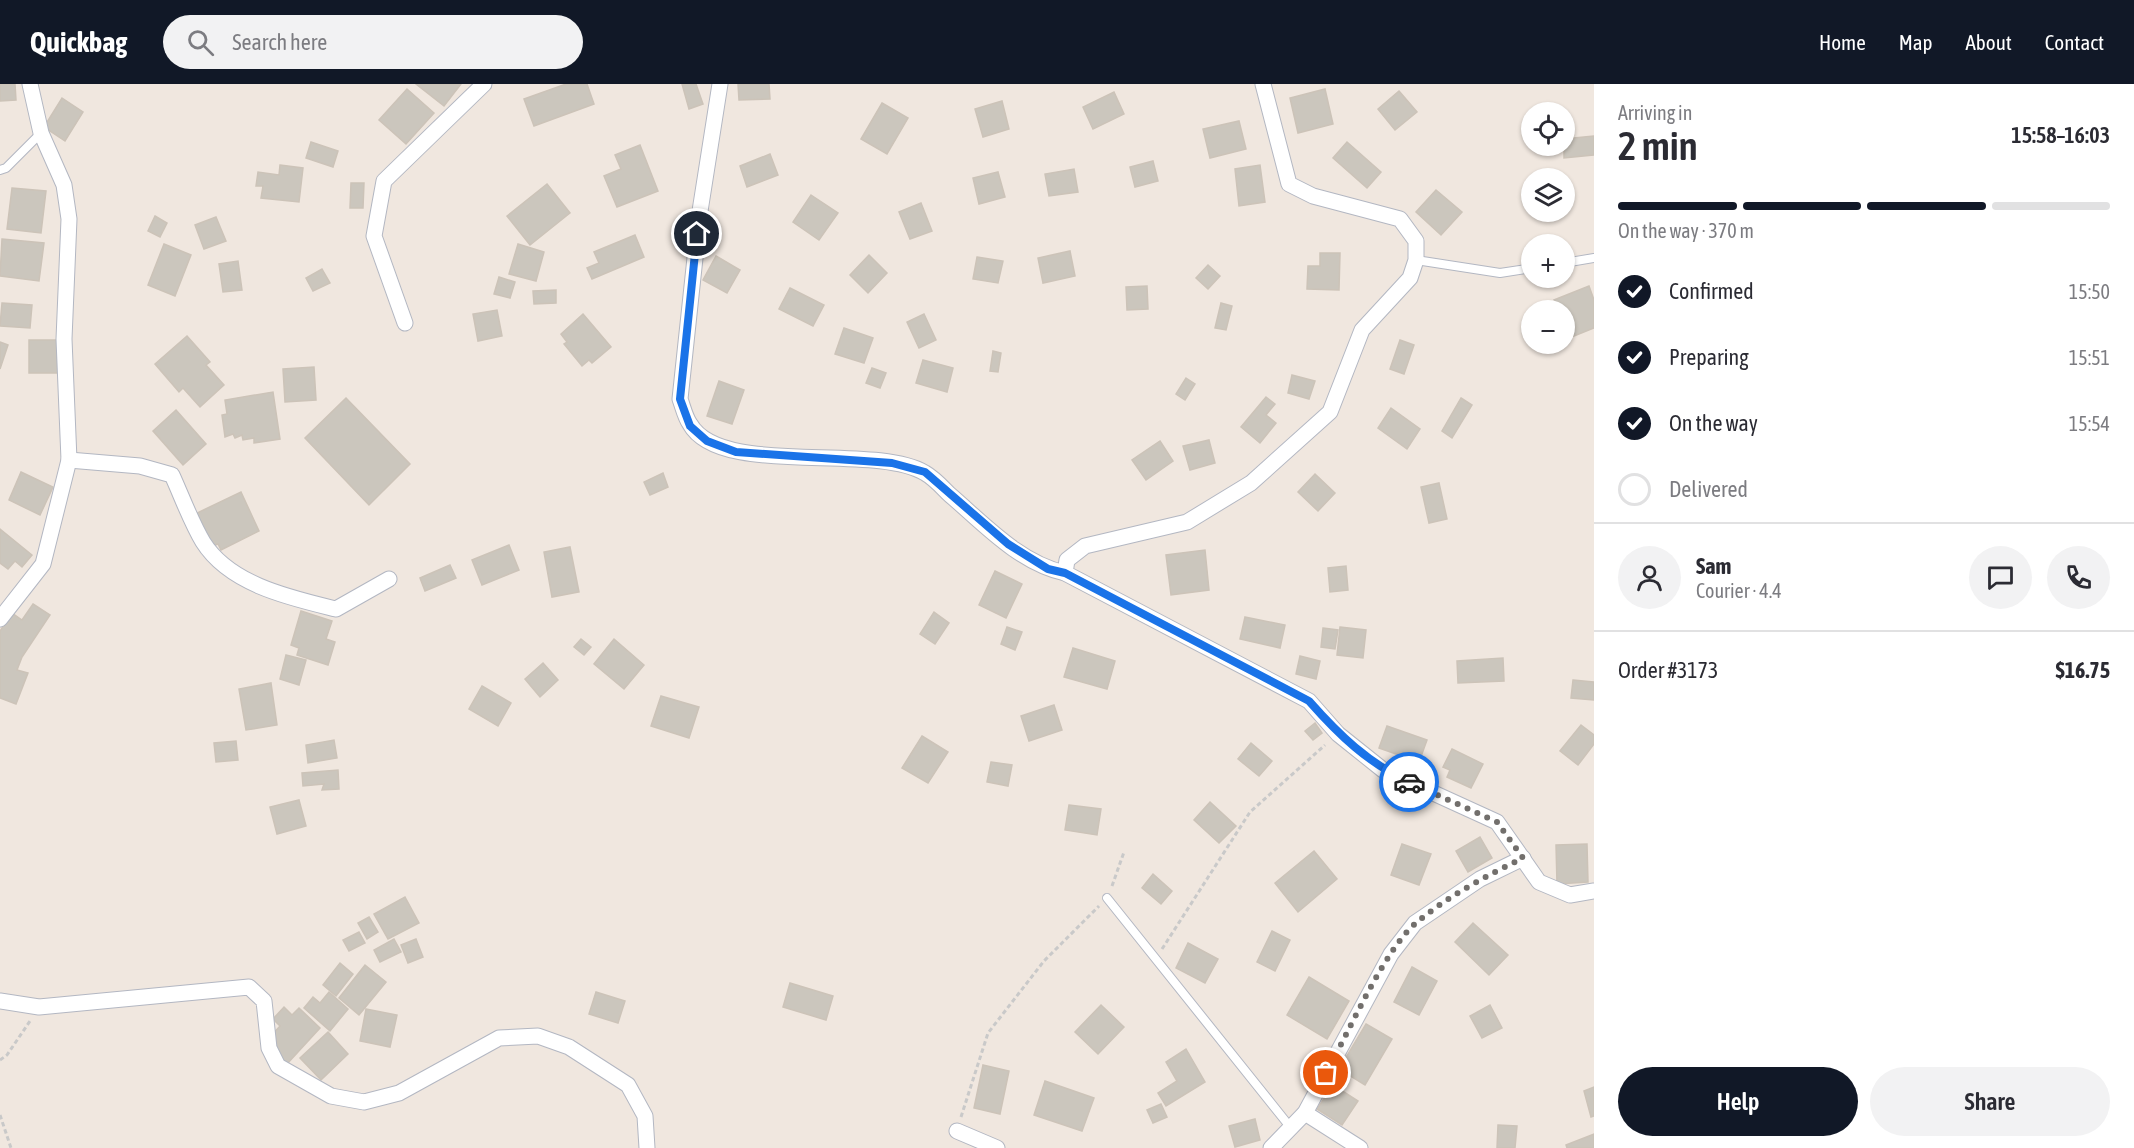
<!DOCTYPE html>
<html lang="en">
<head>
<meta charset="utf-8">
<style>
	:root { --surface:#fff; --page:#f2f2f3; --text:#2b2b33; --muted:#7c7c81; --line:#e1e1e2; --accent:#111827 }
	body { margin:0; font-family:"Asap Condensed",sans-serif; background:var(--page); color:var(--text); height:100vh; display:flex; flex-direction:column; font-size:22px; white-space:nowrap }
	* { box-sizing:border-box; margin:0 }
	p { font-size:20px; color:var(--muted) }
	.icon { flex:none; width:33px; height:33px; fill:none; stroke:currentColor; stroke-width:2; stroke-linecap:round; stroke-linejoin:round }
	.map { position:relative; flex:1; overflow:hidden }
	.panel { display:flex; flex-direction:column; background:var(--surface); width:540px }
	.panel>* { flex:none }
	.tools { position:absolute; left:1521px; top:18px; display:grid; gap:12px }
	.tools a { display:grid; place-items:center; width:54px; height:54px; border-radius:50%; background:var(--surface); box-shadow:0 2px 4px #0004; font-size:30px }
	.pin { position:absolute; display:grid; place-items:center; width:51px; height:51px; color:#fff; margin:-26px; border:3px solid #fff; border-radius:50%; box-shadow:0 2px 6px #0007 }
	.courier { position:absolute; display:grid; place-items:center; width:60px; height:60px; margin:-30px; border:4px solid #1a73e8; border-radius:50%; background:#fff; color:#222; box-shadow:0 2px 8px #0007 }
	.overview em { font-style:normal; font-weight:600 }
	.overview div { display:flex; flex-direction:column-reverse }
	.overview { display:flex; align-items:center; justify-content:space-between; height:102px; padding:0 24px }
	h1 { font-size:39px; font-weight:600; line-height:45px }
	.bar { display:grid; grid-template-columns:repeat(4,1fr); gap:9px 6px; align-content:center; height:72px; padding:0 24px }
	.bar i { height:8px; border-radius:4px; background:var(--line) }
	.bar .current { background:var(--accent) }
	.bar p { grid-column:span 4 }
	.line { display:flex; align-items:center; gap:15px; padding:0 24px; border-top:2px solid var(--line) }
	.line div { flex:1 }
	.round { display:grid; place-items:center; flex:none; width:63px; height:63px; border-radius:32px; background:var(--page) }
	ol { padding:0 24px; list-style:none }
	li { display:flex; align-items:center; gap:18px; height:66px }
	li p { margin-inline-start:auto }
	li .icon { padding:6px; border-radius:50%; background:var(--accent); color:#fff; stroke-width:4 }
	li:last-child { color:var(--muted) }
	li i { width:33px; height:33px; border:3px solid var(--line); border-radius:50% }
	.primary-button { display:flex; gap:12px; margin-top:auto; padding:12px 24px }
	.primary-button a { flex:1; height:69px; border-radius:36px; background:var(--accent); color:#fff; font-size:24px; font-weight:600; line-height:69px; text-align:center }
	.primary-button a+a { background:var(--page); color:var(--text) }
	header { display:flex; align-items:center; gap:36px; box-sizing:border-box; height:84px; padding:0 30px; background:var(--accent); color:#fff }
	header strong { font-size:28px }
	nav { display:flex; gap:33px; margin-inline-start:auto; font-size:21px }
	.search { width:420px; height:54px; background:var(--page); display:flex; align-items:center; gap:15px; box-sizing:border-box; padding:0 21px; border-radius:33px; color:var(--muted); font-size:22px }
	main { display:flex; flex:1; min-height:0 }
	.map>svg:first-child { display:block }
	.building { fill:#cbc6bd; stroke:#ccc3b8; stroke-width:1.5 }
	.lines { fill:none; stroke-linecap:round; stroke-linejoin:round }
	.lane-casing { stroke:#b3b7c2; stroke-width:10 }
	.street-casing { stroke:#b3b7c2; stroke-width:17 }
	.path { stroke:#c9c9c9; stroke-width:3; stroke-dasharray:4.5 3; stroke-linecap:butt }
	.lane { stroke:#fff; stroke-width:8 }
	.street { stroke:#fff; stroke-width:15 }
	.done { stroke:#726f6c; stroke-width:6; stroke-dasharray:0 10.8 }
	.route { stroke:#1a73e8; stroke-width:8 }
</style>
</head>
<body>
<header>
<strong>Quickbag</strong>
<div class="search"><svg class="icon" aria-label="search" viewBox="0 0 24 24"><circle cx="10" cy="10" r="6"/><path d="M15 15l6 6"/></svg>Search here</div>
<nav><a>Home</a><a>Map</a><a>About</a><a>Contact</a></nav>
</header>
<main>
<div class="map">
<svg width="1594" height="1064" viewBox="0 0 1594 1064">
	<rect width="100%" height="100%" fill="#f0e7df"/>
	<g class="building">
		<path d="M0 0H15L16 16 0 17Z"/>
		<path d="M416 0H461L444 22Z"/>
		<path d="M566 0H587L594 20 534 42 524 15Z"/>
		<path d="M682 0H696L703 20 689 25Z"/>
		<path d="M738 0H769L770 15 739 16Z"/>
		<path d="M407 5 434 29 406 60 379 36Z"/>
		<path d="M1325 5 1333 40 1298 49 1290 14Z"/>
		<path d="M1399 7 1417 28 1395 46 1378 25Z"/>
		<path d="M1114 8 1124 30 1093 45 1083 23Z"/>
		<path d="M62 14 83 28 65 57 44 43Z"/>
		<path d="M1002 17 1009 45 983 53 975 25Z"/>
		<path d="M882 19 908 34 887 70 861 55Z"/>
		<path d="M1239 37 1246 65 1210 74 1203 45Z"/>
		<path d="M1594 52V71L1564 74V55Z"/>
		<path d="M311 58 338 67 333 83 306 74Z"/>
		<path d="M1347 58 1381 88 1367 104 1333 74Z"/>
		<path d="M640 61 658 107 617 123 604 92 621 85 615 71Z"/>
		<path d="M770 70 778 91 747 103 740 82Z"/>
		<path d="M1153 77 1158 97 1135 103 1130 83Z"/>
		<path d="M280 81 303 84 299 118 261 114 263 102H256L258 88 279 91Z"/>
		<path d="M1260 81 1265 118 1239 122 1235 85Z"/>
		<path d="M1074 85 1078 108 1049 112 1045 90Z"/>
		<path d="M998 88 1005 113 979 120 973 94Z"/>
		<path d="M351 99H364L363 124H350Z"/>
		<path d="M547 100 570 129 530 161 507 132Z"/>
		<path d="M12 104 46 107 41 149 7 145Z"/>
		<path d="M1436 106 1462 128 1441 151 1416 128Z"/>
		<path d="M811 111 838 129 819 156 793 138Z"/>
		<path d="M921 119 932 147 910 155 899 128Z"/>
		<path d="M155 132 167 139 160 153 148 147Z"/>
		<path d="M216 133 226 157 204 165 195 141Z"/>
		<path d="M635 151 644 173 592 195 587 184 599 179 594 168Z"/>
		<path d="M2 155 44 159 39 197 0 192Z"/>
		<path d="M164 160 191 171 175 212 148 201Z"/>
		<path d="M518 160 544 168 536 197 509 190Z"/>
		<path d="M1070 167 1075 192 1043 199 1038 174Z"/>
		<path d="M1320 169H1340L1339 206 1307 205 1308 182H1320Z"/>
		<path d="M869 171 887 189 868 209 850 191Z"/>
		<path d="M716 172 740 186 727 209 703 196Z"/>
		<path d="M977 173 1003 177 998 199 973 195Z"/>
		<path d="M238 177 242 206 223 208 219 180Z"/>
		<path d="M1208 181 1220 192 1208 205 1196 194Z"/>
		<path d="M322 185 330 199 313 207 306 194Z"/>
		<path d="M499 193 515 198 510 214 494 210Z"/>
		<path d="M1147 202 1148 225 1127 226 1126 203Z"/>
		<path d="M1589 202 1594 216V244L1569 254 1564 242V226H1559L1554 216Z"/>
		<path d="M790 204 824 221 813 242 779 225Z"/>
		<path d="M556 206V219L534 220 533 207Z"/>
		<path d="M2 219 32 221 30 244 0 242Z"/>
		<path d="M1221 219 1232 222 1226 246 1215 244Z"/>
		<path d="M497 226 502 252 478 257 473 230Z"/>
		<path d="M583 230 611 263 592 279 589 276 582 282 564 260 567 258 561 250Z"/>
		<path d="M924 230 936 256 919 264 907 238Z"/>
		<path d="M844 244 873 254 864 279 835 270Z"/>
		<path d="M187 252 210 278 206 281 224 301 200 323 183 304 179 308 155 280Z"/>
		<rect x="29" y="256" width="31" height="33"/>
		<path d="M1400 256 1414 261 1404 290 1390 285Z"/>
		<path d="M0 258 8 261 0 285Z"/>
		<path d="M993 267 1001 269 998 288 990 287Z"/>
		<path d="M923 276 953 284 947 308 916 299Z"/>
		<path d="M314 283 316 316 285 318 283 285Z"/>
		<path d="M872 284 886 289 880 304 866 299Z"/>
		<path d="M1292 291 1315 297 1309 315 1288 309Z"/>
		<path d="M1186 294 1195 300 1185 316 1176 310Z"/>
		<path d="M719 297 744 306 732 340 707 332Z"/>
		<path d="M273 308 280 355 254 359V354L243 356 242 351 235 354 233 350 225 353 222 331 227 330 225 316Z"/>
		<path d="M1266 313 1275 320 1266 331 1276 339 1260 359 1241 343Z"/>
		<path d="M346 314 410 380 369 421 305 354Z"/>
		<path d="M1461 314 1472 321 1452 354 1442 347Z"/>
		<path d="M1391 324 1420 345 1407 365 1378 344Z"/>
		<path d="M176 326 206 360 183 381 153 347Z"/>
		<path d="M1209 356 1215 379 1190 386 1183 362Z"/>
		<path d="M1160 357 1173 377 1146 396 1132 376Z"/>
		<path d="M21 388 53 403 40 431 9 416Z"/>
		<path d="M663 389 668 403 650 411 644 398Z"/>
		<path d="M1315 390 1335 409 1318 427 1298 408Z"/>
		<path d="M1439 399 1447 435 1429 439 1421 403Z"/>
		<path d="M241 408 259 447 221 466 218 460 210 463 195 430Z"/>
		<path d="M0 445 32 471 22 483 15 477 8 485 0 479Z"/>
		<path d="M509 461 519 486 482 501 472 476Z"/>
		<path d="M570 463 579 508 552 513 544 468Z"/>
		<path d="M1205 466 1209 506 1171 511 1166 471Z"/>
		<path d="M450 481 456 494 425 507 420 494Z"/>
		<path d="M1346 482 1348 506 1330 508 1328 484Z"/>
		<path d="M995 487 1022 500 1006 534 979 521Z"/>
		<path d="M33 520 50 531 22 573 17 586 28 589 16 620 0 614V547L12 529 22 536Z"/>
		<path d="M301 527 332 537 326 555 335 558 328 581 297 571 299 564 291 561Z"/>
		<path d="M934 528 949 539 935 560 920 550Z"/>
		<path d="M1245 533 1285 541 1280 564 1240 555Z"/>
		<path d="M1007 543 1022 548 1015 566 1001 560Z"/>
		<path d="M1340 543 1366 546 1363 574 1337 571Z"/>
		<path d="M1323 544 1338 546 1335 565 1321 563Z"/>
		<path d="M581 555 591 563 584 571 574 563Z"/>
		<path d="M614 555 644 581 624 605 594 580Z"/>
		<path d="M1073 564 1115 577 1107 605 1064 593Z"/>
		<path d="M286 571 306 576 299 601 280 595Z"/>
		<path d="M1300 572 1320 577 1316 595 1296 590Z"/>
		<path d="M1503 574 1504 597 1458 599 1457 577Z"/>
		<path d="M543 579 558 596 540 613 525 595Z"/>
		<path d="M1573 596 1594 598V616L1571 614Z"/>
		<path d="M271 599 277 641 246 646 239 605Z"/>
		<path d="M482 602 511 619 498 642 469 625Z"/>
		<path d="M661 612 699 623 689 654 651 642Z"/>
		<path d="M1054 621 1062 646 1029 657 1021 632Z"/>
		<path d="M1315 639 1322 649 1313 656 1305 647Z"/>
		<path d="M1581 641 1594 651V660L1578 681 1560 667Z"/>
		<path d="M1387 642 1427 656 1419 678 1379 664Z"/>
		<path d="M922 652 948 668 928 699 902 684Z"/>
		<path d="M334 656 337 674 308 679 306 661Z"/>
		<path d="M236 657 238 676 216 678 214 659Z"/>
		<path d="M1251 659 1272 677 1259 692 1238 675Z"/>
		<path d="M1452 665 1483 680 1471 704 1447 693 1450 686 1443 683Z"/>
		<path d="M991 678 1012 681 1008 702 987 698Z"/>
		<path d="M338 686 339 705 322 706 324 700 303 702 302 689Z"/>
		<path d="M299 716 306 742 277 750 270 723Z"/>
		<path d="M1210 718 1236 742 1219 759 1194 736Z"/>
		<path d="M1069 721 1101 725 1097 751 1065 746Z"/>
		<path d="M1480 753 1492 774 1468 788 1456 767Z"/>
		<path d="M1402 760 1431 770 1419 801 1391 791Z"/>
		<path d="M1587 760 1588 798 1557 800 1556 761Z"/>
		<path d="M1314 767 1337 795 1298 828 1275 799Z"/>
		<path d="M1153 790 1172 807 1161 820 1142 804Z"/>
		<path d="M405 813 419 839 388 855 374 830Z"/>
		<path d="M369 833 378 848 367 855 358 839Z"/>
		<path d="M1473 839 1508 871 1489 891 1455 858Z"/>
		<path d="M1272 847 1290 856 1275 887 1257 878Z"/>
		<path d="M359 848 365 859 349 867 343 856Z"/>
		<path d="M394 855 401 868 380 878 374 866Z"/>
		<path d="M416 855 423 873 408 879 401 861Z"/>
		<path d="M1188 859 1218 875 1205 899 1176 884Z"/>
		<path d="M340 879 353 890 336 912 323 901Z"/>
		<path d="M365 881 386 898 359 931 339 914Z"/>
		<path d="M1412 883 1437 897 1419 931 1394 918Z"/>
		<path d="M1309 893 1349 917 1327 955 1287 931Z"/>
		<path d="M790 899 833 912 826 936 783 923Z"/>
		<path d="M329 908 348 925 330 947 304 924 313 913 320 919Z"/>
		<path d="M596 908 625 917 618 939 589 930Z"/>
		<path d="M1101 921 1124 943 1098 970 1075 948Z"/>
		<path d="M1490 921 1502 944 1482 954 1470 932Z"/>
		<path d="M284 923 292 931 299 924 320 944 287 980 271 965 277 958 271 952 280 942 273 935Z"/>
		<path d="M366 925 397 931 390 963 360 957Z"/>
		<path d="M1366 940 1392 955 1365 1001 1339 985Z"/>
		<path d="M328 948 348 970 321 996 300 974Z"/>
		<path d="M1186 965 1205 998 1166 1022 1158 1009 1177 997 1166 978Z"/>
		<path d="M983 981 1009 987 1000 1030 974 1024Z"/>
		<path d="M1045 997 1094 1014 1082 1047 1034 1031Z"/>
		<path d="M1333 1001 1358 1017 1342 1041 1317 1025Z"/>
		<path d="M1594 1003V1032L1591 1033 1584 1007Z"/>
		<path d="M1161 1020 1167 1033 1153 1039 1147 1026Z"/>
		<path d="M1255 1035 1260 1056 1235 1063 1229 1042Z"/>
		<path d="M1498 1041 1517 1042 1515 1064H1497Z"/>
		<path d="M1594 1050V1064H1567L1566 1061Z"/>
	</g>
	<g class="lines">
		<g class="lane-casing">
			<g id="lane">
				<path d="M0 86 6 84 41 49"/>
				<path d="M1416 176 1500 189 1532 184"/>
				<path d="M1564 179 1594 174"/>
				<path d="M1107 814 1291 1044"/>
			</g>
		</g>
		<g class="street-casing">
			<g id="street">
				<path d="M720 0 700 127 680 315C683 323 685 333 690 340 720 394 873 358 925 389 934 394 942 403 949 410 983 439 1019 479 1065 489"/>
				<path d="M1263 0 1289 100 1313 112 1400 135 1416 157V176L1410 194 1362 246 1330 328 1251 399 1187 438 1085 462 1067 476 1065 489 1309 617 1338 650 1383 686 1497 738 1539 798 1570 811 1594 807"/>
				<path d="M405 239 374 152 384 97 484 0"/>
				<path d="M69 376 140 382 172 391C182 413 191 438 203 458 230 501 291 514 336 525L389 495"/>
				<path d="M0 535 43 480 69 376 64 255 69 135 64 101 41 49 30 0"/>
				<path d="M0 917 39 923 249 903 264 917 269 964 278 982 331 1012 364 1018 399 1009 499 954 538 952 569 963 628 1001 645 1032 647 1064"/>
				<path d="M1305 1029 1360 1064"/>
				<path d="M957 1047 997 1064"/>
				<path d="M1271 1064 1305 1029 1391 870 1415 839 1480 795 1523 774"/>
			</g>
		</g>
		<g class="path">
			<path d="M1112 802 1124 768"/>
			<path d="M1162 865 1250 728 1325 661"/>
			<path d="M0 976 7 971 30 937"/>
			<path d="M0 1031 11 1064"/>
			<path d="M961 1033 988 949 1044 877 1099 822"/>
		</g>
		<use href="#lane" class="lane"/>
		<use href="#street" class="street"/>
	</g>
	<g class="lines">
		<path class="done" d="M1326 989C1348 950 1384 866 1416 839 1448 812 1486 792 1523 774L1497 738 1409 698"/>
		<path class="route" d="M697 150 680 315 690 342 707 357 736 368 892 379 925 388 1008 460 1048 485 1065 489 1309 617C1339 651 1368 679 1409 698"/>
	</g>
</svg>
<div class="tools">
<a><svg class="icon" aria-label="locate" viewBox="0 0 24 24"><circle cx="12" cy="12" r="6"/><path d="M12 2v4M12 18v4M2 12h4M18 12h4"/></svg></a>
<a><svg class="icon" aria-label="layers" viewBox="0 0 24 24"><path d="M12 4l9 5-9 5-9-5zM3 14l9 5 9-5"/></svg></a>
<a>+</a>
<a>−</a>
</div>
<div class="pin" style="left:1326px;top:989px;background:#ea580c"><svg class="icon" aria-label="bag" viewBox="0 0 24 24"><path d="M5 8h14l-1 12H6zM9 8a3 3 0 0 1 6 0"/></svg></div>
<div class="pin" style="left:697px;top:150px;background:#1f2937"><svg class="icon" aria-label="home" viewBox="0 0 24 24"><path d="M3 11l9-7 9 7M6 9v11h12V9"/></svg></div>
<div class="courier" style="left:1409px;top:698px"><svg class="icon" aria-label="car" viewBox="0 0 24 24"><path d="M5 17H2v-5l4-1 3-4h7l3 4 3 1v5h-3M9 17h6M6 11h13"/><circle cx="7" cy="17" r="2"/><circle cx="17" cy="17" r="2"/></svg></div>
</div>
<section class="panel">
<div class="overview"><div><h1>2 min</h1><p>Arriving in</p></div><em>15:58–16:03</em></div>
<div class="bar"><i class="current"></i><i class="current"></i><i class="current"></i><i></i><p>On the way · 370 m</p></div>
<ol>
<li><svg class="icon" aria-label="check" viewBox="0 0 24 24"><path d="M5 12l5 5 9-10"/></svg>Confirmed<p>15:50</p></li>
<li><svg class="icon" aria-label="check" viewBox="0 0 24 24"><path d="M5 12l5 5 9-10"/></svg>Preparing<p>15:51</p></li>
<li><svg class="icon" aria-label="check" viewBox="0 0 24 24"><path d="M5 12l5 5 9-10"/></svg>On the way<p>15:54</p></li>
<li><i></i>Delivered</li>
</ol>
<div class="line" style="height:108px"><a class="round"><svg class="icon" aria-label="person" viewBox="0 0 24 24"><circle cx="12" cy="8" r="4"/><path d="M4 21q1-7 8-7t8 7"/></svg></a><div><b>Sam</b><p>Courier · 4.4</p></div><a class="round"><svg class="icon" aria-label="chat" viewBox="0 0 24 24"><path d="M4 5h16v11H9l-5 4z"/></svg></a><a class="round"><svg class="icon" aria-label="phone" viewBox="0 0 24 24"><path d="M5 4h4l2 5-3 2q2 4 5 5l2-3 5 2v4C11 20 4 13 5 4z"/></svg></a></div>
<div class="line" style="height:78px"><div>Order #3173</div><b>$16.75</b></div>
<div class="primary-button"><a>Help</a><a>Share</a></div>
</section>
</main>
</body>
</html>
